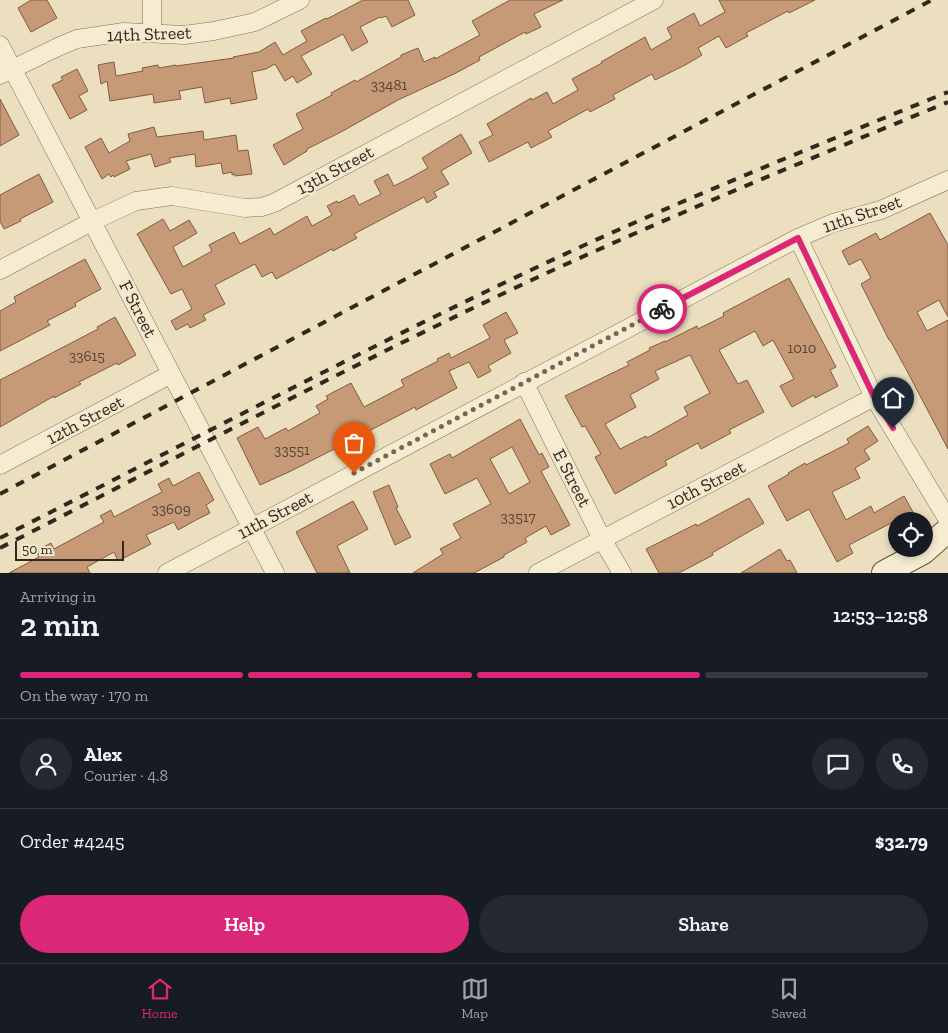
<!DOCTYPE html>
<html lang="en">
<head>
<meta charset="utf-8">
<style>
	:root { --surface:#171b24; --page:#242831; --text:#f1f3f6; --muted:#9ea1a6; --line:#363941; --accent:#db2777 }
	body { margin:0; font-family:"Zilla Slab",serif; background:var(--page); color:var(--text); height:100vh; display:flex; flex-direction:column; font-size:19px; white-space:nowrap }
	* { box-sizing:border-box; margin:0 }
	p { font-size:16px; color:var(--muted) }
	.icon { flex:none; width:28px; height:28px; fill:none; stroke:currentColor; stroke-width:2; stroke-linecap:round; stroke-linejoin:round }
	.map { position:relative; height:573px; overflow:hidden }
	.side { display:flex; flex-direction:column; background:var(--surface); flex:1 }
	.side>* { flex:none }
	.fabs { position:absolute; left:888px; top:512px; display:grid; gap:10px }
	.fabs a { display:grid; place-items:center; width:45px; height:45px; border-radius:50%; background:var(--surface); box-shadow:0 2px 8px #0003; font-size:25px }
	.scale { position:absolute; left:15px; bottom:12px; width:109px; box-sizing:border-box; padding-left:5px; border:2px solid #33281c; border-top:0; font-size:14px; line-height:18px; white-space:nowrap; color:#33281c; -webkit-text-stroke:4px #f3e9cf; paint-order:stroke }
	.pin { position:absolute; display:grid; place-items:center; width:42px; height:42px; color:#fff; margin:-51px -21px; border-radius:50% 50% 50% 0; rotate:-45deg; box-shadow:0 0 5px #0007 }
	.pin .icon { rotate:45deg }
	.courier { position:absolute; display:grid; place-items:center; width:50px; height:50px; margin:-25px; border:4px solid #db2777; border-radius:50%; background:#fff; color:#222; box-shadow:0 1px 6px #0007 }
	.overview em { font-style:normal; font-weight:600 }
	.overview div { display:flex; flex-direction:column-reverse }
	.overview { display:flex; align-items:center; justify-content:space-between; height:85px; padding:0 20px }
	h1 { font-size:32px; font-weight:600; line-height:38px }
	.bar { display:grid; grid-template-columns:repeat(4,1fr); gap:8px 5px; align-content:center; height:60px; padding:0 20px }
	.bar i { height:6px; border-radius:4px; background:var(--line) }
	.bar .selected { background:var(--accent) }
	.bar p { grid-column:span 4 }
	.line { display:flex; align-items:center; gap:12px; padding:0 20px; border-top:1px solid var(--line) }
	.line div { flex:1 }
	.round { display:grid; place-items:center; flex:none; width:52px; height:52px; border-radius:26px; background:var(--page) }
	.primary-button { display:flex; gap:10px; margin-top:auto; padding:10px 20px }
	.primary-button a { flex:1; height:58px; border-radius:30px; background:var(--accent); color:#fff; font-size:20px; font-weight:600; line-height:58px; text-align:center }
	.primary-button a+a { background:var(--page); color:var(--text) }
	.dock { display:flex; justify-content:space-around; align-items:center; height:70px; border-top:1px solid var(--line); background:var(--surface); font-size:14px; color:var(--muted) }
	.dock a { display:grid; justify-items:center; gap:2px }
	.dock .selected { color:var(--accent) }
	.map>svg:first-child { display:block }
	.building { fill:#c79a77; stroke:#805b40; fill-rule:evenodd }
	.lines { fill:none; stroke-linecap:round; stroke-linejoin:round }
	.street-casing { stroke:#827059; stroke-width:19 }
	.secondary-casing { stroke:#64513c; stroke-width:26 }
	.street { stroke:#f6ecd2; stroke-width:18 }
	.secondary { stroke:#f6ecd2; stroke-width:24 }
	.rail { stroke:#33281c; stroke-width:4; stroke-dasharray:9 9; stroke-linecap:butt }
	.done { stroke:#736855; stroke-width:5; stroke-dasharray:0 9 }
	.route { stroke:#db2777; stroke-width:6 }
	.labels { text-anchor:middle; stroke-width:5; stroke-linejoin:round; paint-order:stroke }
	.number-label { font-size:15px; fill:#584433 }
	.street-label { font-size:18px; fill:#33281c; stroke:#f3e9cf }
</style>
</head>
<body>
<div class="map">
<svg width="948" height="573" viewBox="0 0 948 573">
	<rect width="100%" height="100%" fill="#ebdfc0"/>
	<g class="building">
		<path d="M31 0H47L57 18 31 32 18 8Z"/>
		<path d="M363 0H408L415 15 392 27 386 16 381 18 380 17 360 27 368 42 352 51 343 34 301 56 312 74 297 83 293 76 285 81 275 64 266 69 252 72 257 99 231 104 230 98 205 103 202 87 179 91 181 99 154 103 153 94 110 101 107 81 101 84 98 65 114 62 116 76 143 71 142 68 158 65 159 68 176 65V66L234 58 233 57 259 52 275 42 283 55 307 41 301 31 326 18 327 19Z"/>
		<path d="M510 0H563L534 14 541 27 526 34 525 32 479 57 480 60 454 74 398 100 341 132 307 149V151L284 165 273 145 303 129 296 114 332 95 331 93 355 80 356 82 401 57V55L418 48 424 62 435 57V59L480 35 472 21Z"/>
		<path d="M719 0H815L789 13 788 11 746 33 748 36 726 48 719 36 698 48 702 55 687 64 655 80 652 74 613 95 615 99 590 112 588 109 548 131 552 137 531 148 528 142 489 162 479 142 493 135 487 124 531 98 532 100 547 92 553 104 578 90 572 79 602 63 601 62 645 37 651 50 672 38 667 28 694 13 700 26 725 12Z"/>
		<path d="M77 69 88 91 79 96 87 110 70 119 52 85 63 80 61 77Z"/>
		<path d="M0 99 19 135 0 146Z"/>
		<path d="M154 127 157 137 203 131 204 140 236 135 238 151 248 150 252 174 235 176V174L232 175V172L223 174 221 163 196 167 195 154 169 158 171 162 155 167 151 154 126 161 130 169 114 177 113 175 111 177 109 174 102 179 85 147 101 138 109 153 130 141 128 134Z"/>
		<path d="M461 134 472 153 441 171 449 184 434 192 437 197 427 203 424 197 354 234 357 238 333 251 332 249 276 279 272 272 262 277 255 264 215 285 225 304 203 315 206 320 190 328 188 324 176 330 171 321 192 309 182 289 171 294 137 234 163 219 170 231 189 220 197 233 173 247 183 267 212 251 209 245 234 232 240 244 270 228 274 235 307 216 312 226 332 215 327 206 337 201 338 203 354 195 359 205 381 194 374 181 388 174 394 186 408 179 428 168 422 158Z"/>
		<path d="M39 174 53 202 20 219 21 221 4 229 0 221V195Z"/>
		<path d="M930 213 948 245V317L939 300 917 312 927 331 948 320V449L906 369 890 340H889L861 284 871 278 861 259 849 265 842 251 876 233 880 240Z"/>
		<path d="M85 259 101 289 75 303 76 306 47 321 50 325 0 351V311L16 302 14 297Z"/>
		<path d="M789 278 836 367 830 370 838 386 815 398 814 395 792 407 780 386 794 379 773 340 763 346 755 331 719 350 738 384 747 380 764 412 729 430 731 433 701 449 698 443 665 461 667 465 615 494 595 457 601 454 585 426 582 427 565 396 629 365 627 362 650 350 649 348 665 341V342L697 326 698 329 724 316 723 313ZM690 355 710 393 684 407 688 415 647 438 646 436 620 449 605 424 636 407 630 395 659 379 655 371Z"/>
		<path d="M506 312 518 333 504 340 511 353 488 366 491 371 478 378 469 362 449 371 457 388 416 410 415 407 367 432 369 436 352 445 350 441 291 471 260 485 237 438 258 427 265 439 286 428 288 431 320 413 316 406 328 399 326 396 351 383 364 407 404 386 401 380 438 361 437 359 449 353 451 358 490 338 483 325Z"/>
		<path d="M115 317 136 355 118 365 117 363 79 382 81 384 54 398V396L0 427V380L98 329 97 327Z"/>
		<path d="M520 419 539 455 542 453 549 467 541 471 570 525 551 535 546 526 525 538 527 542 504 555V557L474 573H413L443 554 440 549 461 538 453 524 491 504 477 478 445 494 430 464 450 454 452 458ZM512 447 530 482 509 494 490 459Z"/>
		<path d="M868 426 878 441 864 450 870 459 855 468 860 478 832 492 846 520 871 506 874 513 904 496 918 521H895L849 545 853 553 837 562 809 509 787 521 768 486 789 474 788 473 805 463 806 465 849 443 847 439Z"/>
		<path d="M199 472 214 500 206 505 210 513 196 520 178 530 174 522 146 535 151 544 118 561 114 552 87 567 90 573H9L39 557 36 551 51 543 54 549 104 522 100 516 111 510 114 517 162 492 158 484 169 478 173 486Z"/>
		<path d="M389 485 398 507 396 508 411 537 395 545 373 492Z"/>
		<path d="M749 498 764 523 712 553 713 555 679 573H659L646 549 696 524 697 526Z"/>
		<path d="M353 501 368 529 337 546 350 573H317L296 532Z"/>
		<path d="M780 549 787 561 790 560 797 573H741Z"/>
	</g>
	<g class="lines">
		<g class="street-casing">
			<g id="street">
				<path d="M152 33V0"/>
				<path d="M0 45 275 573"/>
				<path d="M0 75 58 47 77 39 124 32 184 35 214 31 255 22 300 0"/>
				<path d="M798 238 874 397 948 520"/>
				<path d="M0 270 93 221 136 201 172 196 245 208 262 207 274 203 654 0"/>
				<path d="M524 382 602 539 622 573"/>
				<path d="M0 465 171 374"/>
				<path d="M167 573 798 238 833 223 881 210 948 180"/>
				<path d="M538 573 874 397"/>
			</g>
		</g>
		<g class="secondary-casing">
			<path id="secondary" d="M884 573 923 552 948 530"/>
		</g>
		<use href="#street" class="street"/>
		<use href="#secondary" class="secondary"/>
		<g class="rail">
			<path d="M0 494 932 0"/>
			<path d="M0 538C177 448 352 355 531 270 668 205 808 149 948 92"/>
			<path d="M0 548C178 457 355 363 536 278 672 215 810 159 948 102"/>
		</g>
	</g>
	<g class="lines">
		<path class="done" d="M354 473 662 309"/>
		<path class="route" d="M662 309 798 238 874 397 893 428"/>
	</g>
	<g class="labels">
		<g class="number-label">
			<text x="389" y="90">33481</text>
			<text x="802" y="353">1010</text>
			<text x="87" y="361">33615</text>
			<text x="292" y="455">33551</text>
			<text x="171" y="514">33609</text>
			<text x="518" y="522">33517</text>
		</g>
		<g class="street-label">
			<text transform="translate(149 34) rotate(-2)" y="6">14th Street</text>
			<text transform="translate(335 170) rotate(-28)" y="6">13th Street</text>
			<text transform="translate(862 214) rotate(-19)" y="6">11th Street</text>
			<text transform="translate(138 309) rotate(63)" y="6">F Street</text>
			<text transform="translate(85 420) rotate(-28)" y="6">12th Street</text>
			<text transform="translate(572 478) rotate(63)" y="6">E Street</text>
			<text transform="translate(706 485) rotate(-27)" y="6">10th Street</text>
			<text transform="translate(275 515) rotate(-28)" y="6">11th Street</text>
		</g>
	</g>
</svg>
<div class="fabs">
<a><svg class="icon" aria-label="locate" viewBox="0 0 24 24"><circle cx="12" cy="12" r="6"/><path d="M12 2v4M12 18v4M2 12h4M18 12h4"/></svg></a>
</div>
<div class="scale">50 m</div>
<div class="pin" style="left:354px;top:473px;background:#ea580c"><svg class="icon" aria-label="bag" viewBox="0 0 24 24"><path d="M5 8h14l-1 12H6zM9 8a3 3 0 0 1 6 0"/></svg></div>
<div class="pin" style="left:893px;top:428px;background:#1f2937"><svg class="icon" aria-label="home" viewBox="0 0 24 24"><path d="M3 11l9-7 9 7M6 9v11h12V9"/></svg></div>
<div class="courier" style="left:662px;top:309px"><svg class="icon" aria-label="bike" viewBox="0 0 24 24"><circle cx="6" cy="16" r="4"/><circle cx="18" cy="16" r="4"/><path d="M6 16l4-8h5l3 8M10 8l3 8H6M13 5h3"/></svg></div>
</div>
<section class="side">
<div class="overview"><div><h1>2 min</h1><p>Arriving in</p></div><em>12:53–12:58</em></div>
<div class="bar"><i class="selected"></i><i class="selected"></i><i class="selected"></i><i></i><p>On the way · 170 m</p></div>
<div class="line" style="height:90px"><a class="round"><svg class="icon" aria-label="person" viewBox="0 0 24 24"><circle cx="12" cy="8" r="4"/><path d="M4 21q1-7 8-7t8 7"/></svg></a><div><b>Alex</b><p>Courier · 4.8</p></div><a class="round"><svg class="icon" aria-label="chat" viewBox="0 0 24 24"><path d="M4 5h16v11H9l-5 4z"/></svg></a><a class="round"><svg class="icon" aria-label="phone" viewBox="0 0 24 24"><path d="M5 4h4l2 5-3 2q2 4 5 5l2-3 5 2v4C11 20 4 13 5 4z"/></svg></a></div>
<div class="line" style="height:65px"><div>Order #4245</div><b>$32.79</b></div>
<div class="primary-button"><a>Help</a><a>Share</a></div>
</section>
<nav class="dock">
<a class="selected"><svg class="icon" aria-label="home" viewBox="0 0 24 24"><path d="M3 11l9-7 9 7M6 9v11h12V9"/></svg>Home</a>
<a><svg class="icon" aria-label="map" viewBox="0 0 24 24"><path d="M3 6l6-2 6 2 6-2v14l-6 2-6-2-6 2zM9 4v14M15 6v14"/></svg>Map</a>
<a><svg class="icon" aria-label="saved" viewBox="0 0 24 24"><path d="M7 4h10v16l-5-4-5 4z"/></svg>Saved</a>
</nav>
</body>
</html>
